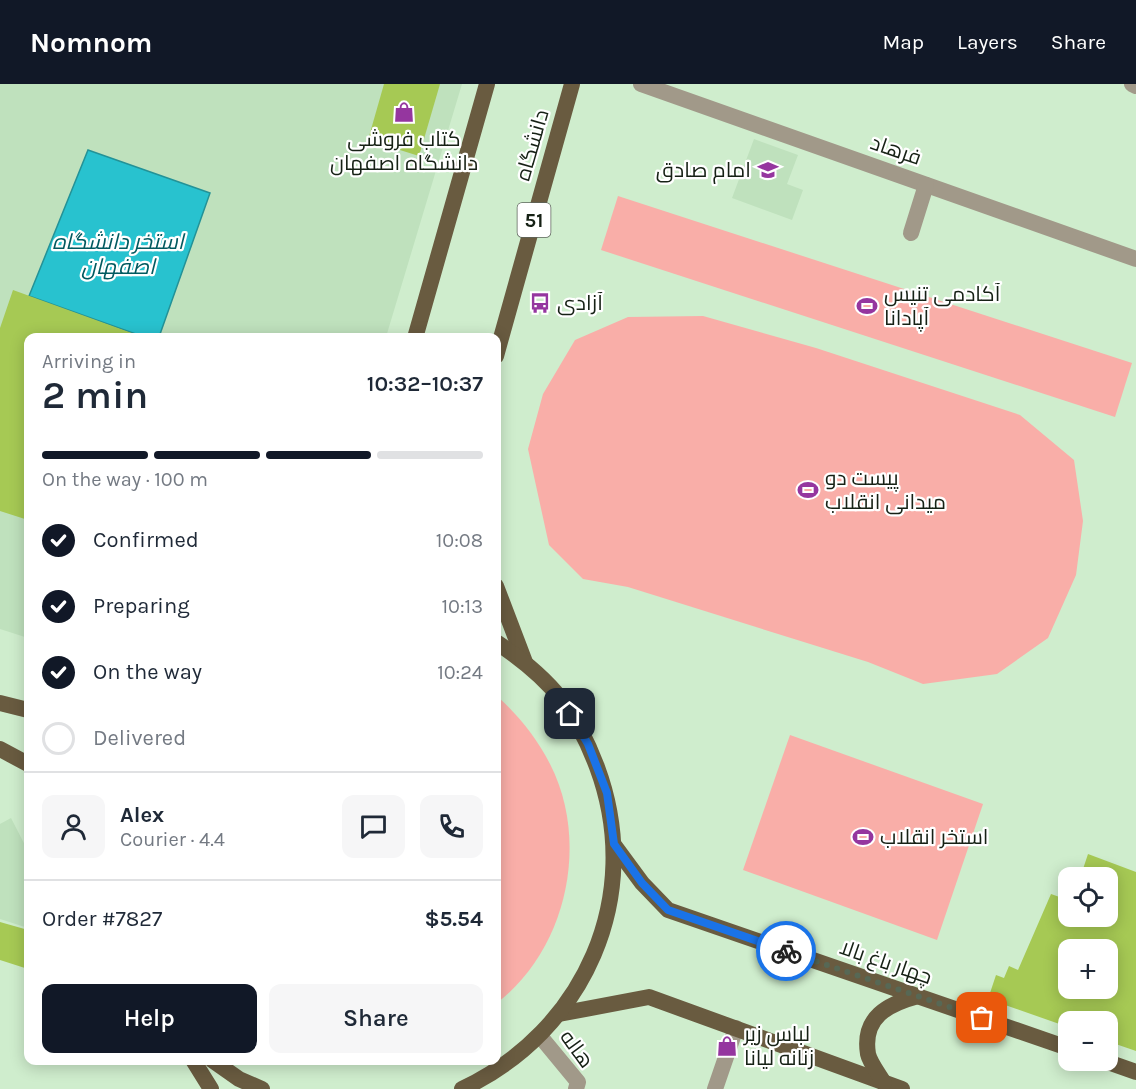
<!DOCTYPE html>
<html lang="en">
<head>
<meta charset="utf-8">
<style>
	:root { --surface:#fff; --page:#f6f6f7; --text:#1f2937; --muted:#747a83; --line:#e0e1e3; --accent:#111827 }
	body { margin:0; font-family:Karla,Cairo,sans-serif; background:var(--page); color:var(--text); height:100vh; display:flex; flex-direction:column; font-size:22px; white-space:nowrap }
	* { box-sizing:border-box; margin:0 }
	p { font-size:20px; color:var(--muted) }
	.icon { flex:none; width:33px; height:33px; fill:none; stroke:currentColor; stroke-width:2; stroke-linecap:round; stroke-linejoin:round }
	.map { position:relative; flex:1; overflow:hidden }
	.side { position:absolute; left:24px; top:249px; width:477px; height:732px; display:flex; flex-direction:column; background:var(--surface); border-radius:12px; box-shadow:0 3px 15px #0003 }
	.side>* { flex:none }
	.buttons { position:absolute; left:1058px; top:783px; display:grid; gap:12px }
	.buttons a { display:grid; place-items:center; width:60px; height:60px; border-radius:12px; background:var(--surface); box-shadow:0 3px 15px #0003; font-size:30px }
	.pin { position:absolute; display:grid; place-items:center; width:51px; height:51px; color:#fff; margin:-26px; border-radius:12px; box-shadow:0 3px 9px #0006 }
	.courier { position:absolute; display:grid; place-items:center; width:60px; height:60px; margin:-30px; border:4px solid #1a73e8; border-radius:50%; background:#fff; color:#222; box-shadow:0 2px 8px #0007 }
	.summary em { font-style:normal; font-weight:600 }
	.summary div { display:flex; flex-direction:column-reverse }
	.summary { display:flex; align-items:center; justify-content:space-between; height:102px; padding:0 18px }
	h1 { font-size:39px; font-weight:600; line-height:45px }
	.bar { display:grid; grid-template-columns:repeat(4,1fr); gap:9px 6px; align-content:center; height:72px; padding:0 18px }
	.bar i { height:8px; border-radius:4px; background:var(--line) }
	.bar .current { background:var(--accent) }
	.bar p { grid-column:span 4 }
	.line { display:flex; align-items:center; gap:15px; padding:0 18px; border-top:2px solid var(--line) }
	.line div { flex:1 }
	.round { display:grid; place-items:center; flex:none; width:63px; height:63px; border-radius:12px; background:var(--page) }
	ol { padding:0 18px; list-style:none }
	li { display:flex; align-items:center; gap:18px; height:66px }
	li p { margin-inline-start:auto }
	li .icon { padding:6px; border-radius:50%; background:var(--accent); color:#fff; stroke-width:4 }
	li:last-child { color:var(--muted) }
	li i { width:33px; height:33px; border:3px solid var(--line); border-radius:50% }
	.cta { display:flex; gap:12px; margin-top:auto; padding:12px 18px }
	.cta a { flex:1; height:69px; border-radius:12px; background:var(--accent); color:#fff; font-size:24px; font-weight:600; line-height:69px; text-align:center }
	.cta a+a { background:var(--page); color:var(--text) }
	header { display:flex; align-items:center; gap:36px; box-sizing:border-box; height:84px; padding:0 30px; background:var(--accent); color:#fff }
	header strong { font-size:28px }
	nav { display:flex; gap:33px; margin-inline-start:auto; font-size:21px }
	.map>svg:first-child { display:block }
	.built { fill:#bfe1bd }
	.green { fill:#f9aea8 }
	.water { fill:#28c2cf; stroke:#239297; stroke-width:1.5 }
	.building { fill:#a6c954; fill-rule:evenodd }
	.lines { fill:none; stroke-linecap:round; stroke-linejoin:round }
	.minor { stroke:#a19989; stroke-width:16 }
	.primary { stroke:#695b40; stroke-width:16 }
	.done { stroke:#576855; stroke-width:6; stroke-dasharray:0 10.8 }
	.route { stroke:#1a73e8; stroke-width:8 }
	.labels { text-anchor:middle; stroke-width:4.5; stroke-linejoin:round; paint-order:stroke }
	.shield { fill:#fff; stroke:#5c645b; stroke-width:1.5 }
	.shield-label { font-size:20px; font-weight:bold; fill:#162115 }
	.poi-label { font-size:21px; fill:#162115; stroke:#fff; text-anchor:start }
	.street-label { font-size:21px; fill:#162115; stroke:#fff }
	.water-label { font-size:22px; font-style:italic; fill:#015a60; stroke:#fff }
</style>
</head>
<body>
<header>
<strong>Nomnom</strong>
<nav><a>Map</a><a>Layers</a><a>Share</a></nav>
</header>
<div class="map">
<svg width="1136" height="1005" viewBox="0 0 1136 1005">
	<rect width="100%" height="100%" fill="#cfedcd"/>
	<g class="built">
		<path d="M0 0H462L386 253 28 254V554L0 545Z"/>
		<path d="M754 55 798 71 787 100 803 106 792 136 732 114Z"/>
		<path d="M11 734 28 767V844L0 835V740Z"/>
	</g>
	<g class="green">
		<path d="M618 112 1132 279 1115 333 601 166Z"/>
		<path d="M703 232 816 264 1020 331 1074 376 1083 437 1076 491 1048 554 997 590 923 600 868 578 628 503 583 495 549 461 528 365 543 310 575 256 628 233Z"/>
		<path d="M497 612C519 632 536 653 550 680 590 758 567 865 497 919Z"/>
		<path d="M790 651 983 720 937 856 743 786Z"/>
	</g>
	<path class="water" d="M88 66 210 109 159 253H144L29 212Z"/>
	<g class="building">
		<path d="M384 0H440L419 72 368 56Z"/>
		<path d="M13 206 140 252 139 254H28V436L0 427V244Z"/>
		<path d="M1088 770 1136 788V967L1107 957V938H1068V943L988 915 996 891 1004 894 1009 882 1018 886 1051 810 1068 816V832H1107V794H1080ZM1068 866H1107V904H1068Z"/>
		<path d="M0 838 28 846V885L0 876Z"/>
	</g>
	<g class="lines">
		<g class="minor">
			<path d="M641 0 1136 175"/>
			<path d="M1132 0 1136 2"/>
			<path d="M911 149 926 101"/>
			<path d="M540 952 578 998 576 1005"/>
			<path d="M715 1005 736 944"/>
		</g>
		<g class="primary">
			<path d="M415 254 487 0"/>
			<path d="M496 272 572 0"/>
			<path d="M496 502 525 578"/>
			<path d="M0 619 28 626"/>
			<path d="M0 665 28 680"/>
			<path d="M614 761 642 799 668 826 1068 964"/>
			<path d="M559 930 649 913 902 1005"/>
			<path d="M193 976 211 1005"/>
			<path d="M212 976 239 995 262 1005"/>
			<path d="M1102 976 1136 988"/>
			<path d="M884 999C879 990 870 979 868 970 862 933 888 920 918 912"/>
			<path d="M462 1005C585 947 645 812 597 683 588 659 576 635 561 615 543 592 520 574 496 558"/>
		</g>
	</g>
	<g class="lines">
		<path class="done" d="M786 867 982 934"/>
		<path class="route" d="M570 630 588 660 607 709 614 760 642 799 668 826 786 867"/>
	</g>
	<defs>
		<g id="shop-bare" transform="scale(1.62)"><path d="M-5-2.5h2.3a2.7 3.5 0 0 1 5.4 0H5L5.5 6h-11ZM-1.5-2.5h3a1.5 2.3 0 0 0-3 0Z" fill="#95369f" stroke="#fff" stroke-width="2.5" paint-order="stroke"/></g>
		<g id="school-bare" transform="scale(1.62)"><path d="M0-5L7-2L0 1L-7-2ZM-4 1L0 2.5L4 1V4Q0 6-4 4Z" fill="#95369f" stroke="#fff" stroke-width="2.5" paint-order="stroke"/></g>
		<g id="bus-bare" transform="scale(1.62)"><path d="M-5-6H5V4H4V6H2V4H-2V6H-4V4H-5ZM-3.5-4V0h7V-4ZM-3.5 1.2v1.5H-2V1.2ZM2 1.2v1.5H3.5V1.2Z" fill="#95369f" stroke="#fff" stroke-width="2.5" paint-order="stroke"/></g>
		<g id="stadium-bare" transform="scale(1.62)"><path d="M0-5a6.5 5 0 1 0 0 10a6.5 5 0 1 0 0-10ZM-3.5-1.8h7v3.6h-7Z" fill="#95369f" stroke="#fff" stroke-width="2.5" paint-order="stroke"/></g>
	</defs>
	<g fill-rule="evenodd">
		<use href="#shop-bare" x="404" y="28"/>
		<use href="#school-bare" x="768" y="86"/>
		<use href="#bus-bare" x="540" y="219"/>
		<use href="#stadium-bare" x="867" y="222"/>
		<use href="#stadium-bare" x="808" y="406"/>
		<use href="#stadium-bare" x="863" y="753"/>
		<use href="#shop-bare" x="727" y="962"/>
	</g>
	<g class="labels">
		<rect class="shield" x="517.5" y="119" width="33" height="34" rx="4.5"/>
		<g class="shield-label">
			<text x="534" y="143">51</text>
		</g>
		<g class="poi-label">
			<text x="404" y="62" text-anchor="middle">کتاب فروشی<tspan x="404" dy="24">دانشگاه اصفهان</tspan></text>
			<text x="751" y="93" text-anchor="end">امام صادق</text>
			<text x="884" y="217">آکادمی تنیس<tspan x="884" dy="24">آپادانا</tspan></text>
			<text x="557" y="226">آزادی</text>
			<text x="825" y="401">پیست دو<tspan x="825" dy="24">میدانی انقلاب</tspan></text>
			<text x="880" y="760">استخر انقلاب</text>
			<text x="744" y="957">لباس زیر<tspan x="744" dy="24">زنانه لیانا</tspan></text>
		</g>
		<g class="street-label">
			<text transform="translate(532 61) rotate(-74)" y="7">دانشگاه</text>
			<text transform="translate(896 66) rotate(19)" y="7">فرهاد</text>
			<text transform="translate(886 878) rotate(19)" y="7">چهار باغ بالا</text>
			<text transform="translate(577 965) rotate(54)" y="7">هاله</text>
		</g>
		<g class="water-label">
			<text x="118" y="165">استخر دانشگاه<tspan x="118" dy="25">اصفهان</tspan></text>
		</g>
	</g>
</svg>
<div class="buttons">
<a><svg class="icon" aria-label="locate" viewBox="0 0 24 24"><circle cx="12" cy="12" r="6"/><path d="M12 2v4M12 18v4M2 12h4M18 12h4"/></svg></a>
<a>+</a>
<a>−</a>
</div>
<div class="pin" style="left:982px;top:934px;background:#ea580c"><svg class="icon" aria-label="bag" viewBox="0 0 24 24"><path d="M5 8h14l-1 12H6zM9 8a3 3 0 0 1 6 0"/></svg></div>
<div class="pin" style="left:570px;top:630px;background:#1f2937"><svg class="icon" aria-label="home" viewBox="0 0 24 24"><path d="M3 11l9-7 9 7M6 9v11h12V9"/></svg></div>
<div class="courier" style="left:786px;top:867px"><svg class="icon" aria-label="bike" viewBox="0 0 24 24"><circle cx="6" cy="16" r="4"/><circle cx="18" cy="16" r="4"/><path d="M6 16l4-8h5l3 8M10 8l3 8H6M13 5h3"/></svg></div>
<section class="side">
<div class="summary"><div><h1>2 min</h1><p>Arriving in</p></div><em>10:32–10:37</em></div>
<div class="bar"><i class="current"></i><i class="current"></i><i class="current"></i><i></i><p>On the way · 100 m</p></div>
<ol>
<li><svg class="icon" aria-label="check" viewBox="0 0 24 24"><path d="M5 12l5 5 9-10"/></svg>Confirmed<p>10:08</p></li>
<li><svg class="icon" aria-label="check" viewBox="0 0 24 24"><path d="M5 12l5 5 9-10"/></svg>Preparing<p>10:13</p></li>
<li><svg class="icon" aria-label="check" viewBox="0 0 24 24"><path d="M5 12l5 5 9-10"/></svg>On the way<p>10:24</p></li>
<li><i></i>Delivered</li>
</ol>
<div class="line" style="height:108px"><a class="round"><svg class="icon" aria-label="person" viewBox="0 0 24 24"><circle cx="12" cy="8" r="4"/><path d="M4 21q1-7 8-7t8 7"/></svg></a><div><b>Alex</b><p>Courier · 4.4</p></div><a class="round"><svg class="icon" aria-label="chat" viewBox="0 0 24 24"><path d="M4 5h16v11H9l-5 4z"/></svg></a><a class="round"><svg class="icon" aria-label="phone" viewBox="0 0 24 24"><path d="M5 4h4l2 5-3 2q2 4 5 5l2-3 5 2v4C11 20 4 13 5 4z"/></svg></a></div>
<div class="line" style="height:78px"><div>Order #7827</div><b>$5.54</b></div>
<div class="cta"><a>Help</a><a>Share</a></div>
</section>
</div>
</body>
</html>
